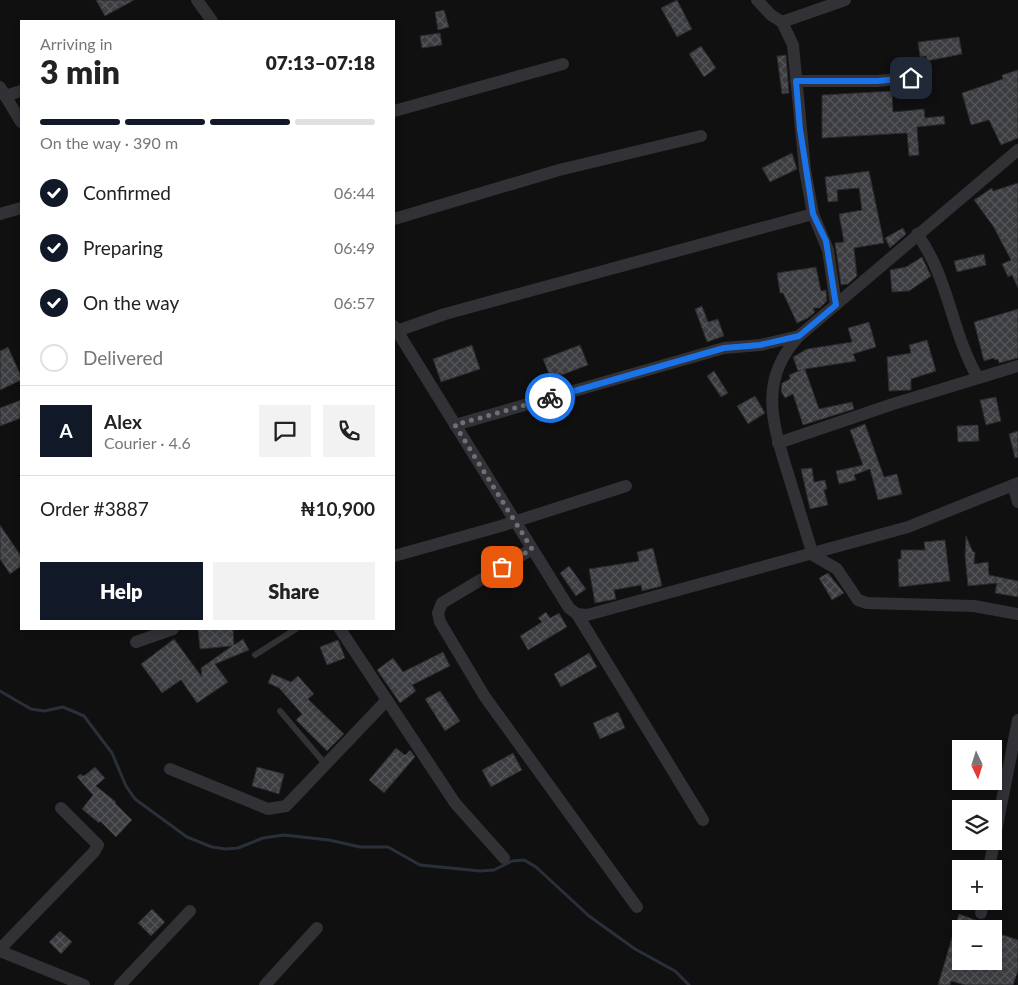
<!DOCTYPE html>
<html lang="en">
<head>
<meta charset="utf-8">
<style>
	:root { --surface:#fff; --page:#f2f2f2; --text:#222; --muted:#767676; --line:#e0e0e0; --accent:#111827 }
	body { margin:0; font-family:Lato,sans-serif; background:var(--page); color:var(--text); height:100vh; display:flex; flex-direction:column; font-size:19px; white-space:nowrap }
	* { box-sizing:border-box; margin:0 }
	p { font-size:16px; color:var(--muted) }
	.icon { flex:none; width:28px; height:28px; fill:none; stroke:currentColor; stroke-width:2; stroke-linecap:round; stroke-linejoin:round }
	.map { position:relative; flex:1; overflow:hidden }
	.sheet { position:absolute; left:20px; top:20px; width:375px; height:610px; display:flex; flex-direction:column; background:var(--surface); border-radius:0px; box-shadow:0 2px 8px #0003 }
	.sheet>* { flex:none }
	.needle { width:32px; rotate:176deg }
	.controls { position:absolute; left:952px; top:740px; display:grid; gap:10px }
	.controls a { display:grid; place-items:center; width:50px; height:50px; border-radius:0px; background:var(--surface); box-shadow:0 2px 8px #0003; font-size:25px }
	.pin { position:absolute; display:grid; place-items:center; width:42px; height:42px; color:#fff; margin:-21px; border-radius:10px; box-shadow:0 2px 8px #0006 }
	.courier { position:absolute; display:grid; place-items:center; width:50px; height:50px; margin:-25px; border:4px solid #1a73e8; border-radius:50%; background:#fff; color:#222; box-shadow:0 1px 6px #0007 }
	.head em { font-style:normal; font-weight:800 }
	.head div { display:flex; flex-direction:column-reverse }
	.head { display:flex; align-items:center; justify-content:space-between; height:85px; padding:0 20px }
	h1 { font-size:32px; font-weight:800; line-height:38px }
	.bar { display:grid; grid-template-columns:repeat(4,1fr); gap:8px 5px; align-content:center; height:60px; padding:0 20px }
	.bar i { height:6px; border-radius:4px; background:var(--line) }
	.bar .current { background:var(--accent) }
	.bar p { grid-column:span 4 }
	.line { display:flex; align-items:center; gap:12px; padding:0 20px; border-top:1px solid var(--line) }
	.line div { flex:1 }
	.round { display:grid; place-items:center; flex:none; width:52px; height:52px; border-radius:0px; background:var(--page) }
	ol { padding:0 20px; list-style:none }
	li { display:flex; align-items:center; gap:15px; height:55px }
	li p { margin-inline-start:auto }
	li .icon { padding:5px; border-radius:50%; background:var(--accent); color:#fff; stroke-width:4 }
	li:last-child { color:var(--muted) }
	li i { width:28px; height:28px; border:2px solid var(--line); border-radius:50% }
	.primary-button { display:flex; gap:10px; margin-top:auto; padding:10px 20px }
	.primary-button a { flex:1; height:58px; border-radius:0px; background:var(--accent); color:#fff; font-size:20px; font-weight:800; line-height:58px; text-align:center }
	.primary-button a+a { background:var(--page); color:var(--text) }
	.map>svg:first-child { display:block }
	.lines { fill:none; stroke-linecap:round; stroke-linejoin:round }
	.stream { stroke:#2a3039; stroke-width:3 }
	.building { fill:url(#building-cross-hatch); stroke:#2a2a2d }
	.lane { stroke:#313136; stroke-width:6 }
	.street { stroke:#313136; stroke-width:12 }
	.done { stroke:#6e7079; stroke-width:5; stroke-dasharray:0 9 }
	.route { stroke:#1a73e8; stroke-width:6 }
</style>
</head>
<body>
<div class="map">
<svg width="1018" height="985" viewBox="0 0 1018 985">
	<defs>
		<pattern id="building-cross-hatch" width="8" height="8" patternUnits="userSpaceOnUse" patternTransform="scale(1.25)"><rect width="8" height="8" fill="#3c3d41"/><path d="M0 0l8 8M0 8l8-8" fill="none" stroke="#55565a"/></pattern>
	</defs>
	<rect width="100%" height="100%" fill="#101011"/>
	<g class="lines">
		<path class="stream" d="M0 691 31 709 44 711 63 707 84 716 112 753 126 786 135 799 187 837 212 847 226 849 238 848 263 838 284 835 329 840 360 847H388L420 865 480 871 494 870 512 861 524 860 536 867 589 916 635 949 675 971 689 985"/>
	</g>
	<g class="building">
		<path d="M96 0H134L105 16Z"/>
		<path d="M677 0 692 29 677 37 661 8Z"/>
		<path d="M444 10 449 27 438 30 435 12Z"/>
		<path d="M440 33 442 45 422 48 420 36Z"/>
		<path d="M959 37 962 54 927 61 926 56 920 57 918 42Z"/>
		<path d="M701 46 716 68 704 77 689 54Z"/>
		<path d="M786 55 789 93 782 94 777 56Z"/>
		<path d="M1018 70V138L1001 145 989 120 971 125 962 93 1003 79 1002 75Z"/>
		<path d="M892 91 893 112 924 109 925 118 944 116 945 124 917 127 919 155 909 156 907 133 822 138V95Z"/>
		<path d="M792 153 797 169 770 182 762 168Z"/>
		<path d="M869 171 884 243 854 248 857 276 848 284 841 285 835 243 844 242 839 214 862 210 859 188 837 190 838 201 828 202 825 177Z"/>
		<path d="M1018 183V288L1012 275 1008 277 1002 264 1011 260 993 226 974 200 992 188 993 191Z"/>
		<path d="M903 228 906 234 890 248 885 238Z"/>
		<path d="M984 254 986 265 957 272 954 261Z"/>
		<path d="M922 257 931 276 909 291 892 292 890 270 906 267Z"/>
		<path d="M816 267 821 291 826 290 827 301 820 308H813L815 312 808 318 797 323 783 293H780L777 273Z"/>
		<path d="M702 306 708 322 718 319 724 336 707 342 695 309Z"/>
		<path d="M1018 309V358L999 363 998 359 995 360 994 358 984 361 974 322Z"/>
		<path d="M869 322 876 347 853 354 856 361 805 369 819 409 852 402 854 409 803 425 793 394 785 398 781 391 782 383 790 379 789 375 801 370 798 371 793 357 807 349 852 342 848 328Z"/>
		<path d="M927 340 936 371 911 379V390L889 391 887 357 911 353 909 345Z"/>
		<path d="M472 345 480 369 441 382 433 359Z"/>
		<path d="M580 345 588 365 551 379 543 359Z"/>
		<path d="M8 347 21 376V380L0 390V351Z"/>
		<path d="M714 371 728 393 721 397 707 376Z"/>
		<path d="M755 396 765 413 748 424 737 406Z"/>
		<path d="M996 397 1001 421 986 425 980 400Z"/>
		<path d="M21 400V418L0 426V408Z"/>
		<path d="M865 424 884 477 897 474 902 494 878 500 870 469 854 475 856 480 839 484 836 471 863 465 850 430Z"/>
		<path d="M978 425 979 441 958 442 957 426Z"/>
		<path d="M1018 431V457L1015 458 1009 434Z"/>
		<path d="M812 468 814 482 825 480 827 489 824 490 828 505 810 509 801 469Z"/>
		<path d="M0 525 21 556V566L10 574 0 559Z"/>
		<path d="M966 536 973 552H975L974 564 988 562 989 575 1018 581V597L995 593 997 583 968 586 965 556Z"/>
		<path d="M945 540 950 581 899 587 898 559H901V550H925L924 542Z"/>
		<path d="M653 548 662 586 642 591 641 585 614 590 616 599 595 603 589 569 639 561 637 552Z"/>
		<path d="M569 566 586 589 576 596 560 573Z"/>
		<path d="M828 573 844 593 832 600 819 578Z"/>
		<path d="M546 612 550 618 559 613 567 627 528 650 520 636 542 622 538 618Z"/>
		<path d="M198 629H233L234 645 243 639 249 650 215 664 228 682 197 703 181 680 162 693 141 664 174 639 202 677 201 668 232 646 200 649Z"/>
		<path d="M338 640 345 658 327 665 320 647Z"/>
		<path d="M443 652 450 666 412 685 416 691 400 703 377 670 393 658 403 672Z"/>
		<path d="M589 653 597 667 561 687 554 674Z"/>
		<path d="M272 674 291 682 298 676 314 694 308 699 344 734 327 751 296 720 302 714 279 688 268 683Z"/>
		<path d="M440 691 460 721 445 731 425 699Z"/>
		<path d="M618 712 625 728 600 739 593 723Z"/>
		<path d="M396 748 405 755 410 750 415 757 384 793 369 780Z"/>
		<path d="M513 753 522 770 491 787 482 770Z"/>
		<path d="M95 767 105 778 96 786 116 802 115 803 132 820 116 837 100 821 99 823 82 809 93 795 77 777 80 774 84 776Z"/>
		<path d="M257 767 284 774 279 794 252 786Z"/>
		<path d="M152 909 165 922 151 936 138 923Z"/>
		<path d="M959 914 978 921 976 929H961V961H994V932L1018 940V971L1013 985H965L951 981 950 985H938Z"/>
		<path d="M60 931 72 942 61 954 49 942Z"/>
	</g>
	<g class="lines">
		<g class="lane">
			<path d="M255 655 296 629"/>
			<path d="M280 711 326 765"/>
		</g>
		<g class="street">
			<path d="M197 0 212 21"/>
			<path d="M757 0 771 15 782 22 793 45 805 170 813 214 828 250 836 305"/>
			<path d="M782 22 845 0"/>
			<path d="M796 81H877L911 78"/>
			<path d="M0 87 21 122"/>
			<path d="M5 96 21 91"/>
			<path d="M394 111 563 64"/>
			<path d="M1018 150 799 336C757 381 773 425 789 477 797 503 805 529 813 555L837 569 858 600 867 603 974 606 1018 614"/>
			<path d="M0 214 21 208"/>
			<path d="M394 219 559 170 701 136"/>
			<path d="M917 234C949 277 951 332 978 378"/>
			<path d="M394 326 569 608 577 614 587 615 908 527 1018 483"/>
			<path d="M397 331 445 314 813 214"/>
			<path d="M455 425 724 348 760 345 799 336"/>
			<path d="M778 443 893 404 1018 366"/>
			<path d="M1013 485 1018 502"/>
			<path d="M532 549 442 603 438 613 440 622 485 697 637 907"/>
			<path d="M394 556 501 526 626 486"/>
			<path d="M577 614 703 820"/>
			<path d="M340 629 455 803 504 858"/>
			<path d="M136 642 173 629"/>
			<path d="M170 769 268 809 286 806 387 700"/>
			<path d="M994 841 1018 720"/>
			<path d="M989 869 994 841"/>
			<path d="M981 913 983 901"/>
			<path d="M0 949 94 852 98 845 61 808"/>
			<path d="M0 951 84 985"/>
			<path d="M120 985 190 911"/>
			<path d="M265 985 317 928"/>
		</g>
	</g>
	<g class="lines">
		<path class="done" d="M502 567 532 549 455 425 550 398"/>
		<path class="route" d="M550 398 724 348 760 345 799 336 836 305 826 241 813 214 800 129 796 81H877L911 78"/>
	</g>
</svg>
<div class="controls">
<a><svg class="needle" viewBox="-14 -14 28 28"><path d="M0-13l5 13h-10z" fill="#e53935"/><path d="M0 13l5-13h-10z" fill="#767676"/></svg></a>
<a><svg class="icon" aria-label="layers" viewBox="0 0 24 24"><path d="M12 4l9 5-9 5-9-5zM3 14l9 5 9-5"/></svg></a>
<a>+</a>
<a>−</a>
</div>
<div class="pin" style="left:502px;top:567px;background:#ea580c"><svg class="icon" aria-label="bag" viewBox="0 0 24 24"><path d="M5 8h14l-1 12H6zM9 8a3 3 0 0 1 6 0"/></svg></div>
<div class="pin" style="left:911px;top:78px;background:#1f2937"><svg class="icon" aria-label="home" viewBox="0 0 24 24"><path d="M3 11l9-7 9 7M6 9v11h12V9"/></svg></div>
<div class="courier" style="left:550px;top:398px"><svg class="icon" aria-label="bike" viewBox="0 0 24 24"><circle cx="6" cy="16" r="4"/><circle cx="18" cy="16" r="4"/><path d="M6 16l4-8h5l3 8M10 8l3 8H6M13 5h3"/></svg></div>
<section class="sheet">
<div class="head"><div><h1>3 min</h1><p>Arriving in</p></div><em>07:13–07:18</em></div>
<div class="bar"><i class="current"></i><i class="current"></i><i class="current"></i><i></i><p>On the way · 390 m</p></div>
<ol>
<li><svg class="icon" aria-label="check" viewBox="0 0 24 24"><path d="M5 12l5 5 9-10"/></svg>Confirmed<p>06:44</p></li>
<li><svg class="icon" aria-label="check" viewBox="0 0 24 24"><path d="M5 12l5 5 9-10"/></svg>Preparing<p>06:49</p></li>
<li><svg class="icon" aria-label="check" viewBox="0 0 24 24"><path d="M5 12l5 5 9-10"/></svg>On the way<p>06:57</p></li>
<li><i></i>Delivered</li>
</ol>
<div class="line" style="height:90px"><b class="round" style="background:var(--accent);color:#fff">A</b><div><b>Alex</b><p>Courier · 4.6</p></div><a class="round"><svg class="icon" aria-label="chat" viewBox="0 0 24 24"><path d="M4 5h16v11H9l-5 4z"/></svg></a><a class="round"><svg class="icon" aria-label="phone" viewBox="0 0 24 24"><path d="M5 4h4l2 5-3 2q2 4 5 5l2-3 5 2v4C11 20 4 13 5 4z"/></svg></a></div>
<div class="line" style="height:65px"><div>Order #3887</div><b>₦10,900</b></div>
<div class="primary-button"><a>Help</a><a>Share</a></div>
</section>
</div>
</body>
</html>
